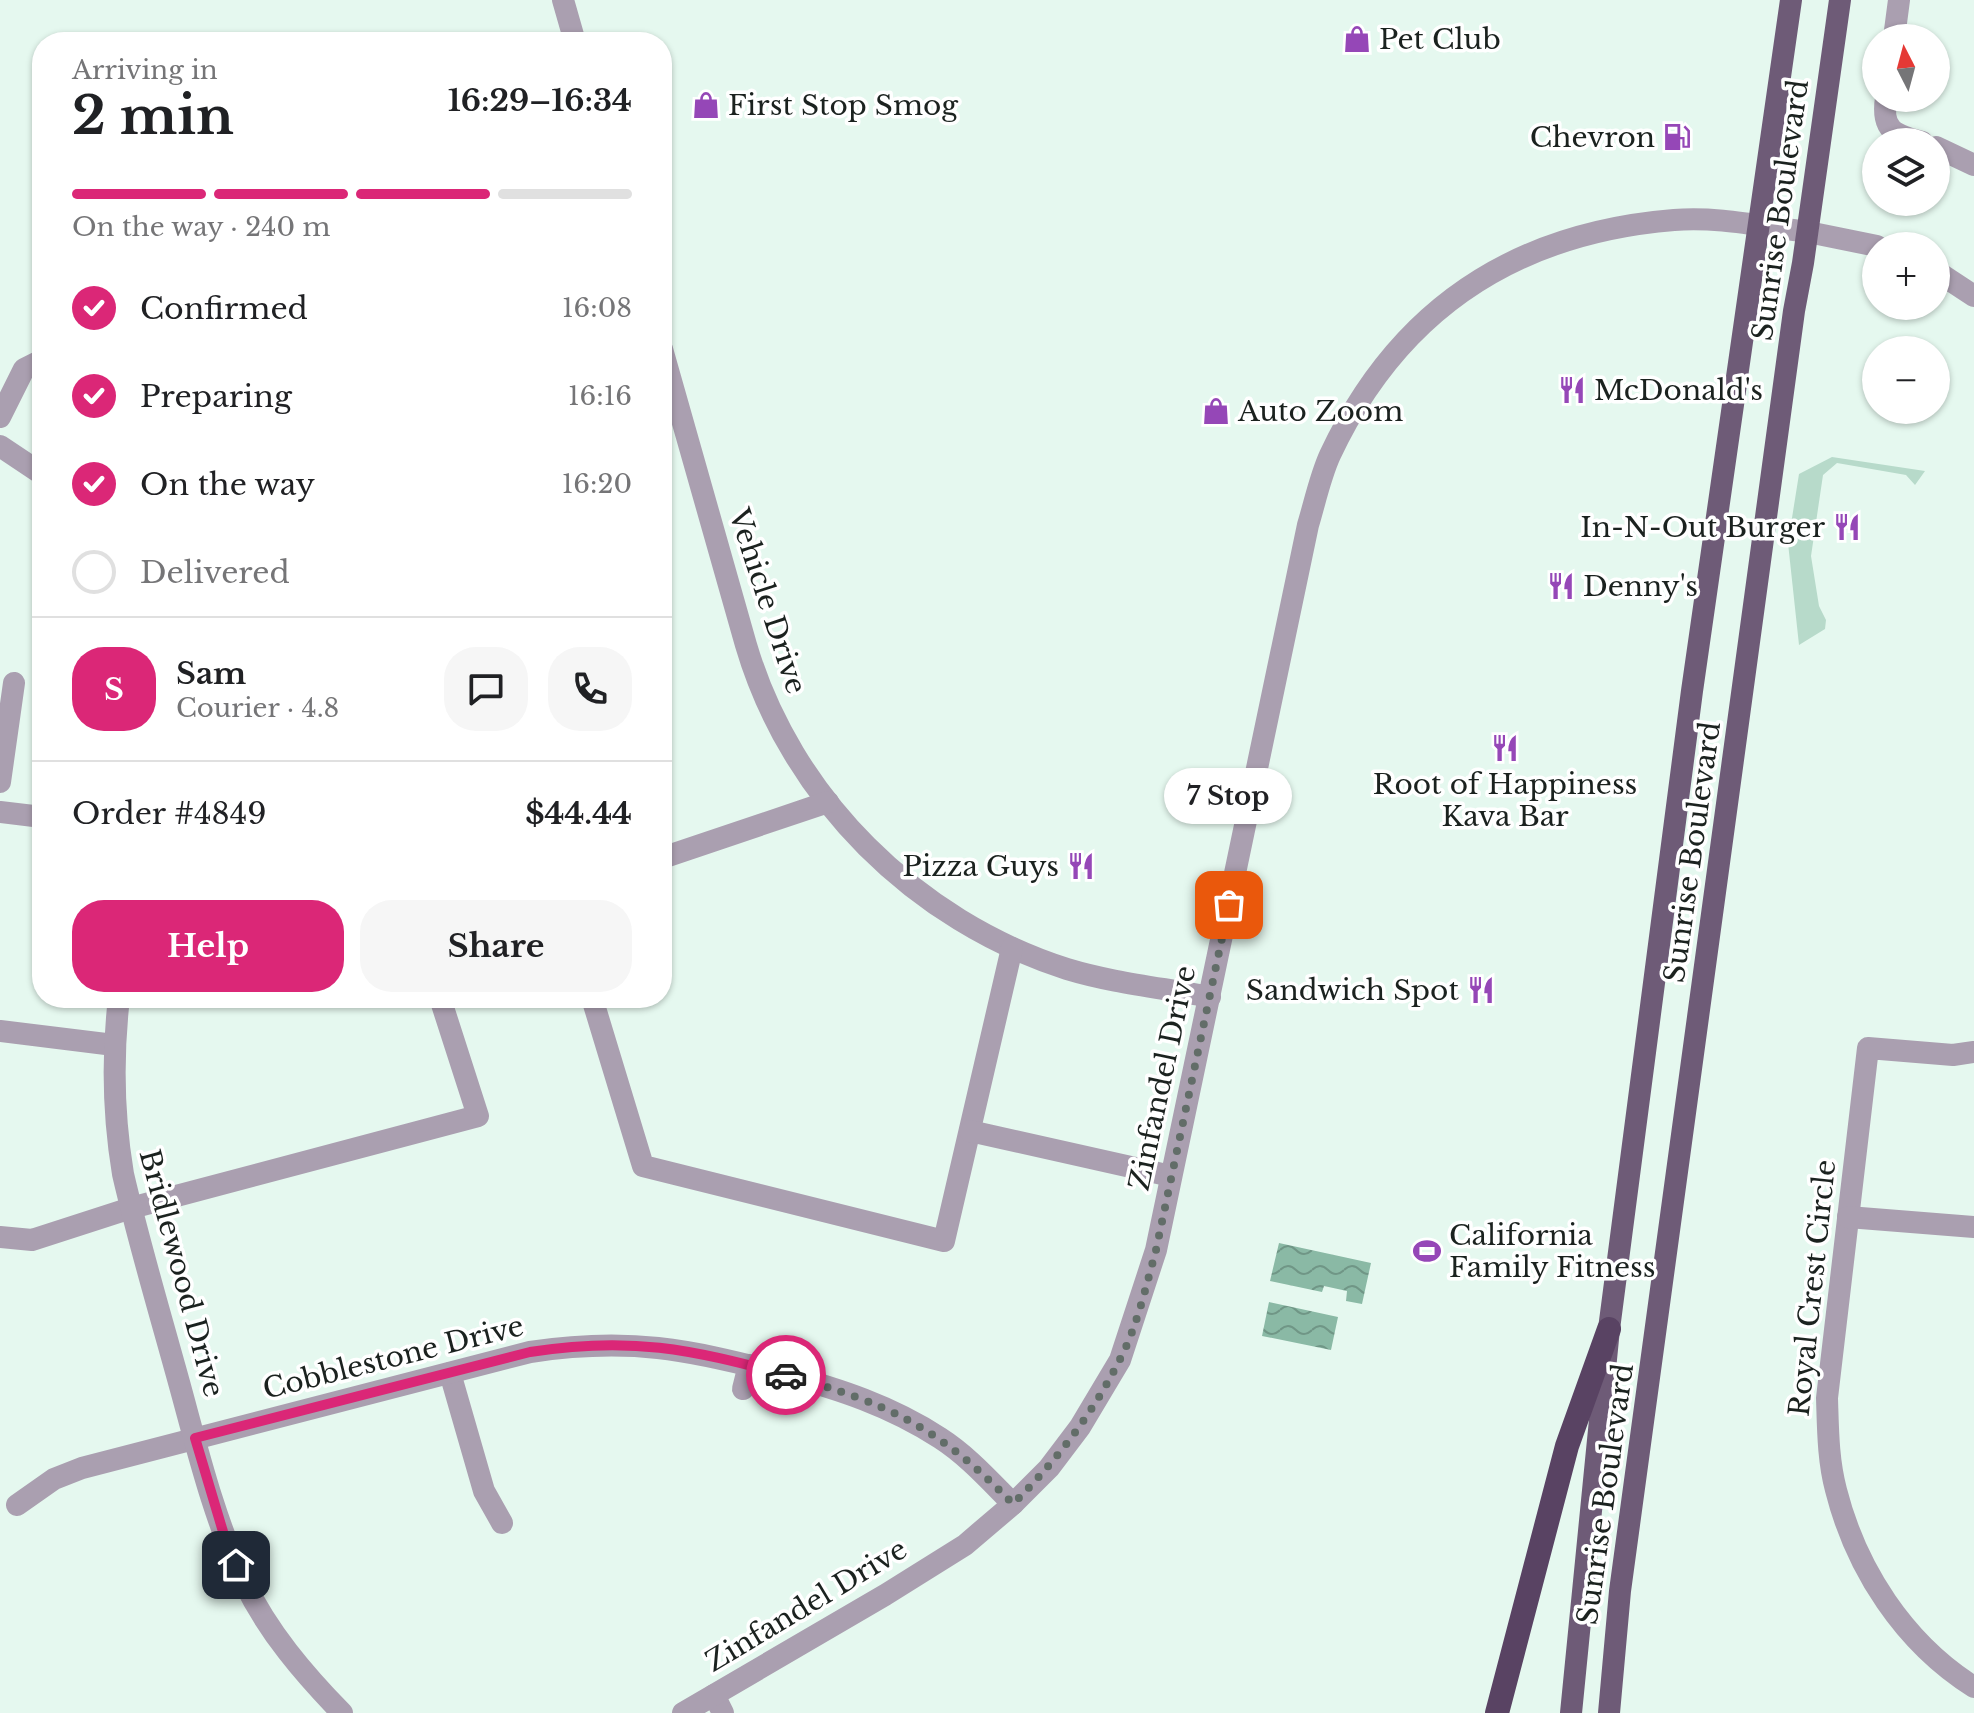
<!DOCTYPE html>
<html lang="en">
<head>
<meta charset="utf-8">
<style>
	:root { --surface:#fff; --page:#f6f6f6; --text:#202124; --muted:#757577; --line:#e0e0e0; --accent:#db2777 }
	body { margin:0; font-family:"Libre Baskerville",serif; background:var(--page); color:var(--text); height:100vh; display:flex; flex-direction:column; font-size:30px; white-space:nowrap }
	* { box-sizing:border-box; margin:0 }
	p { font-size:26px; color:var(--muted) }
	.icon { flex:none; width:44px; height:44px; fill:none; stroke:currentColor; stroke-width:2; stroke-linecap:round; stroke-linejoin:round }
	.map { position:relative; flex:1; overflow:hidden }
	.drawer { position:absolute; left:32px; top:32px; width:640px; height:976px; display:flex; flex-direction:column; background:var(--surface); border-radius:32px; box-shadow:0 2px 6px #0004 }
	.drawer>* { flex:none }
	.needle { width:52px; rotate:354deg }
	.tools { position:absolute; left:1862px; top:24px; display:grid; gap:16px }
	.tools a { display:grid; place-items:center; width:88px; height:88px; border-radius:50%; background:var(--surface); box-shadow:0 2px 6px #0004; font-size:40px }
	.pin { position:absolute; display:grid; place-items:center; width:68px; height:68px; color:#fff; margin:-34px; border-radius:16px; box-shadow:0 4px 12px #0006 }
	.courier { position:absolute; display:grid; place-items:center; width:80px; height:80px; margin:-40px; border:6px solid #db2777; border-radius:50%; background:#fff; color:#222; box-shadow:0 2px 10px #0007 }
	.bubble { position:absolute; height:56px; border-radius:28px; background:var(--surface); box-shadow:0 2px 6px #0004; font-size:26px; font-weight:700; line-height:56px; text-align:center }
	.head em { font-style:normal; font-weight:700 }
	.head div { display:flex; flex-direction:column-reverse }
	.head { display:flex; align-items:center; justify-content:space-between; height:136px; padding:0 40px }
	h1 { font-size:52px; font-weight:700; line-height:60px }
	.bar { display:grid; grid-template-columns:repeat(4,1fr); gap:12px 8px; align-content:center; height:96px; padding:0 40px }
	.bar i { height:10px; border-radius:6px; background:var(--line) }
	.bar .active { background:var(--accent) }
	.bar p { grid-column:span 4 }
	.line { display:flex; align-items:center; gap:20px; padding:0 40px; border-top:2px solid var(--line) }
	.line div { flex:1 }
	.round { display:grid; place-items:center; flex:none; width:84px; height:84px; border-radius:32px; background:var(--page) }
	ol { padding:0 40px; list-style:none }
	li { display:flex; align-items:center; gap:24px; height:88px }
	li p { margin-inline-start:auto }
	li .icon { padding:8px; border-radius:50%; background:var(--accent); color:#fff; stroke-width:4 }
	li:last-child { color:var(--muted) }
	li i { width:44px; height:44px; border:4px solid var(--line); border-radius:50% }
	.button { display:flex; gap:16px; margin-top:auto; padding:16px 40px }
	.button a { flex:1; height:92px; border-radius:32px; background:var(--accent); color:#fff; font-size:32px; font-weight:700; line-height:92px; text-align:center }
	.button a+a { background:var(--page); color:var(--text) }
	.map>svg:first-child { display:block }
	.green { fill:#b7daca }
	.water { fill:url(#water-waves) }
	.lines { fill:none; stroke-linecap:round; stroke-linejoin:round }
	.minor { stroke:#aa9fb0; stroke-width:22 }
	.tertiary { stroke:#aa9fb0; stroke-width:22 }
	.primary { stroke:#6e5b77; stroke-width:22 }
	.motorway { stroke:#594363; stroke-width:24 }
	.done { stroke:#626d68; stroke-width:8; stroke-dasharray:0 14.4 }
	.route { stroke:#db2777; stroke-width:10 }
	.labels { text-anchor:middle; stroke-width:7; stroke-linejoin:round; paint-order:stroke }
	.poi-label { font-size:28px; fill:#1b221f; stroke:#fff; text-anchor:start }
	.street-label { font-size:28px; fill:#1b221f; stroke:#fff }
</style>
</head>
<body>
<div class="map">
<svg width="1974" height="1713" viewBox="0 0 1974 1713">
	<defs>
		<pattern id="water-waves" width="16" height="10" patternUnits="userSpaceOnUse" patternTransform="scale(2)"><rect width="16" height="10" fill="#8ab9a5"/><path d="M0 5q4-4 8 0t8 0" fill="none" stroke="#709686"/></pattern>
	</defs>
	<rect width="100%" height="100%" fill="#e5f8ef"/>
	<path class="green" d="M1832 457 1925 471 1915 485 1906 475 1837 463 1823 475 1811 556 1819 606 1826 620 1825 629 1799 645 1788 543 1799 474Z"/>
	<g class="water">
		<path d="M1279 1243 1371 1263 1362 1304 1346 1301 1347 1291 1324 1286 1322 1292 1270 1281Z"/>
		<path d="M1269 1302 1338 1317 1331 1350 1262 1336Z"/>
	</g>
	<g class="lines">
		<g class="minor">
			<path d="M563 0 575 42"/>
			<path d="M1894 38 1899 0"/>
			<path d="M1886 98C1881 130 1894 135 1922 142"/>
			<path d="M1936 147 1974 165"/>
			<path d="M1808 232 1877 246"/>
			<path d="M1936 271 1974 296"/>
			<path d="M662 349 746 645C791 798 916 921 1067 969 1113 983 1163 988 1210 997"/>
			<path d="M0 417 24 369 42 360"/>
			<path d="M0 782 14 683"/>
			<path d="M0 812 42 817"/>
			<path d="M662 858 828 802"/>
			<path d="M592 998 643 1166 944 1241 1012 948"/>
			<path d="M0 1031 114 1045"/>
			<path d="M1974 1052 1953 1055 1868 1048 1827 1398C1828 1429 1828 1460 1836 1490 1856 1569 1904 1643 1974 1687"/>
			<path d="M970 1131 1171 1176"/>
			<path d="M1848 1217 1974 1227"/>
			<path d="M0 1237 32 1240 131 1208 478 1116 440 998"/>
			<path d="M450 1373 484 1491 502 1523"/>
			<path d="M743 1389 749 1365"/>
			<path d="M17 1505 54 1479 82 1468 530 1352C629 1337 688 1349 783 1374 839 1389 891 1406 940 1438 968 1456 990 1481 1013 1504"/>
			<path d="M714 1695 723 1713"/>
		</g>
		<g class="tertiary">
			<path d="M0 446 42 474"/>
			<path d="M119 998C112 1058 113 1114 123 1174 138 1239 157 1303 175 1368 195 1439 212 1515 244 1582 268 1632 304 1674 342 1713"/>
			<path d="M683 1713 885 1595 965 1545 1013 1504 1049 1468 1080 1427 1120 1360 1156 1250 1308 525C1315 502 1320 477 1330 455 1398 310 1514 233 1674 220 1717 216 1765 227 1808 232"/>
		</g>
		<g class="primary">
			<path d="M1571 1713 1609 1329 1692 691 1791 0"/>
			<path d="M1609 1713 1620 1591 1794 311 1803 263 1840 0"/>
		</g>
		<path class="motorway" d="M1497 1713 1567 1446 1609 1329"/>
	</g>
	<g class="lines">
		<path class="done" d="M786 1375C887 1403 939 1427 1013 1504 1055 1462 1092 1415 1119 1361 1137 1328 1146 1286 1156 1250L1229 905"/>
		<path class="route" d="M236 1565 227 1545 195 1438 530 1352C630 1336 690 1349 786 1375"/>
	</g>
	<defs>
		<g id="shop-bare" transform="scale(2.16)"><path d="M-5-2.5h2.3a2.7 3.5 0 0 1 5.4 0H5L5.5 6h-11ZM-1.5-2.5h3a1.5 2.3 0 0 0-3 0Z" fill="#9547b7" stroke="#fff" stroke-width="2.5" paint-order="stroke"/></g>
		<g id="fuel-bare" transform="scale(2.16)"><path d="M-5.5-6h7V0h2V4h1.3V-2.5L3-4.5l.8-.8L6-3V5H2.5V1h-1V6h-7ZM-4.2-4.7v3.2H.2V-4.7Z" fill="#9547b7" stroke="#fff" stroke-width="2.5" paint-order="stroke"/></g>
		<g id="restaurant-bare" transform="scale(2.16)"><path d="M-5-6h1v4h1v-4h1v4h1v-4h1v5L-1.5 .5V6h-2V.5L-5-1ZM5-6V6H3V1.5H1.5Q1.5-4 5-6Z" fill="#9547b7" stroke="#fff" stroke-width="2.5" paint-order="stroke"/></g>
		<g id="stadium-bare" transform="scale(2.16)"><path d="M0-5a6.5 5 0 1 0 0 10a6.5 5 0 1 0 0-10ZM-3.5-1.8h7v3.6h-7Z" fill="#9547b7" stroke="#fff" stroke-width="2.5" paint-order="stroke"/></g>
	</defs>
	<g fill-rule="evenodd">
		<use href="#shop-bare" x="1357" y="39"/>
		<use href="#shop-bare" x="706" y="105"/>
		<use href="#fuel-bare" x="1677" y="137"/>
		<use href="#restaurant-bare" x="1572" y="390"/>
		<use href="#shop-bare" x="1216" y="411"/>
		<use href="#restaurant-bare" x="1847" y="527"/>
		<use href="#restaurant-bare" x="1561" y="586"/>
		<use href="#restaurant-bare" x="1505" y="748"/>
		<use href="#restaurant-bare" x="1081" y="866"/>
		<use href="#restaurant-bare" x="1481" y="990"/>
		<use href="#stadium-bare" x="1427" y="1251"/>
	</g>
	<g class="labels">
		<g class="poi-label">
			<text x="1379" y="49">Pet Club</text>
			<text x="728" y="115">First Stop Smog</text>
			<text x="1655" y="147" text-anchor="end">Chevron</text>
			<text x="1594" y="400">McDonald's</text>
			<text x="1238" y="421">Auto Zoom</text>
			<text x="1825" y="537" text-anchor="end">In-N-Out Burger</text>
			<text x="1583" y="596">Denny's</text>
			<text x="1505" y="794" text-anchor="middle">Root of Happiness<tspan x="1505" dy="32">Kava Bar</tspan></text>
			<text x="1059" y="876" text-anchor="end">Pizza Guys</text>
			<text x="1459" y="1000" text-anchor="end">Sandwich Spot</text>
			<text x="1449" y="1245">California<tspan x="1449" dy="32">Family Fitness</tspan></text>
		</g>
		<g class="street-label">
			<text transform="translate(1780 210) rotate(-82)" y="10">Sunrise Boulevard</text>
			<text transform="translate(768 601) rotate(72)" y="10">Vehicle Drive</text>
			<text transform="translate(1692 852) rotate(-82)" y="10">Sunrise Boulevard</text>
			<text transform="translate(1162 1078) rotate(-78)" y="10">Zinfandel Drive</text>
			<text transform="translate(182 1273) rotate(75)" y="10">Bridlewood Drive</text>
			<text transform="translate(1812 1288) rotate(-84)" y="10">Royal Crest Circle</text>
			<text transform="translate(393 1357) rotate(-14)" y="10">Cobblestone Drive</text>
			<text transform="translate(1605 1494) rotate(-82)" y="10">Sunrise Boulevard</text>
			<text transform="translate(806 1605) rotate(-31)" y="10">Zinfandel Drive</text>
		</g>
	</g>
</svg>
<div class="tools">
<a><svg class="needle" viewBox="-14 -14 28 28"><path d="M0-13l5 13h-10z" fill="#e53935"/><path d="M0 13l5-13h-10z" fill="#757577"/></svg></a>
<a><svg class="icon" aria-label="layers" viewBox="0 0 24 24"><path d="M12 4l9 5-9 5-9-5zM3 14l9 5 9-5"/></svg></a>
<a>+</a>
<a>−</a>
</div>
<div class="pin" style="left:1229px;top:905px;background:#ea580c"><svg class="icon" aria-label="bag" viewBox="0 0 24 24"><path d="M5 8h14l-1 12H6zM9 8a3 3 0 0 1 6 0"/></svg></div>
<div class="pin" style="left:236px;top:1565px;background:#1f2937"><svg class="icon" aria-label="home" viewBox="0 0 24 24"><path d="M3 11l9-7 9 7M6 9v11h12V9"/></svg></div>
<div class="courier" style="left:786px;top:1375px"><svg class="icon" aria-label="car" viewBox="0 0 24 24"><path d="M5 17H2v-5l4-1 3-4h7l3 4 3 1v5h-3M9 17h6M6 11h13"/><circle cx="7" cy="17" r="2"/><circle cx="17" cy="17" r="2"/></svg></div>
<div class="bubble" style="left:1164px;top:768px;width:128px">7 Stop</div>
<section class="drawer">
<div class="head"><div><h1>2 min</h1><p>Arriving in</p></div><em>16:29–16:34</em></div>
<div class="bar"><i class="active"></i><i class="active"></i><i class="active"></i><i></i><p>On the way · 240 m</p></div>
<ol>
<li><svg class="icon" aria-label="check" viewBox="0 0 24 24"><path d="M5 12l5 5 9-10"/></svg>Confirmed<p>16:08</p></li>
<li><svg class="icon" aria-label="check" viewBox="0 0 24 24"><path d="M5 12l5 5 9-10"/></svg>Preparing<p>16:16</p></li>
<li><svg class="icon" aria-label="check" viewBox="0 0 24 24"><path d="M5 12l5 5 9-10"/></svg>On the way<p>16:20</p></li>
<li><i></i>Delivered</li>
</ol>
<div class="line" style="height:144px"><b class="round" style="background:var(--accent);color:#fff">S</b><div><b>Sam</b><p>Courier · 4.8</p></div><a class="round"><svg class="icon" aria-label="chat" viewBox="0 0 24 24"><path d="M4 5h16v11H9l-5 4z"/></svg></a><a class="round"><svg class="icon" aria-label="phone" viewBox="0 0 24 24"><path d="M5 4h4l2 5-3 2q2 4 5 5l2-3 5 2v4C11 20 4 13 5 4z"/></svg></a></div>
<div class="line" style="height:104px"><div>Order #4849</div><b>$44.44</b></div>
<div class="button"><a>Help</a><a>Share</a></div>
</section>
</div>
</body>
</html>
